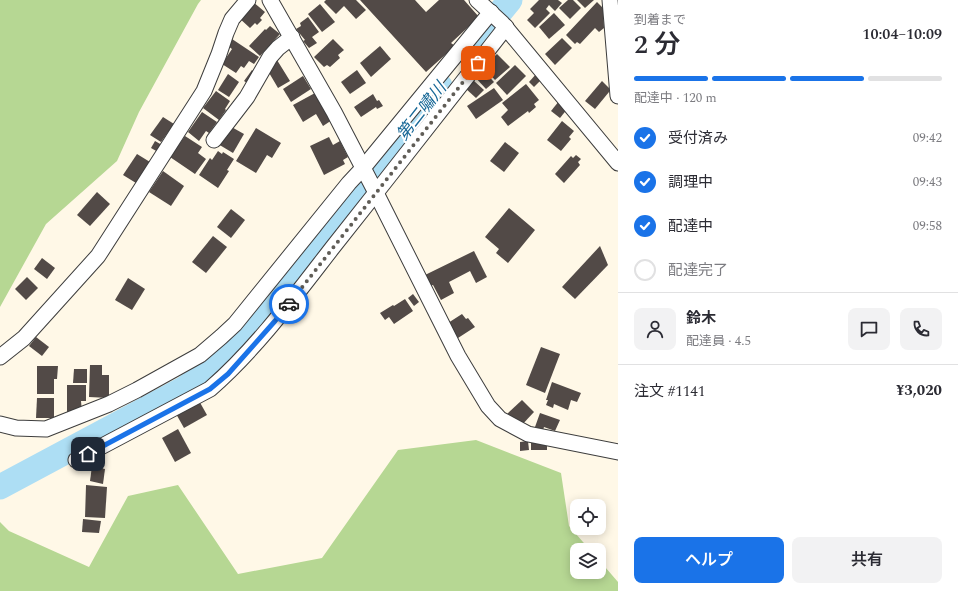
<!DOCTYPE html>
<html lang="ja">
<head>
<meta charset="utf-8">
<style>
	:root { --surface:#fff; --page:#f2f2f3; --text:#2b2b33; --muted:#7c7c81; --line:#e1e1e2; --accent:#1a73e8 }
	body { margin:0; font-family:Spectral,"Noto Sans JP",serif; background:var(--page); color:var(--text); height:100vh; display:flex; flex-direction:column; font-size:15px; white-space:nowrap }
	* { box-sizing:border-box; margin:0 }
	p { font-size:13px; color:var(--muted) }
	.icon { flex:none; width:22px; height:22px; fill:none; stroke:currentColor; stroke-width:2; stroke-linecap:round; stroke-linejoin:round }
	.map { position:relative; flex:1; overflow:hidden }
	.side { display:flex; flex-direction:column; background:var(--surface); width:340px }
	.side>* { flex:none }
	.controls { position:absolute; left:570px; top:499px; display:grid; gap:8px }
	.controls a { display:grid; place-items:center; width:36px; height:36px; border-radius:8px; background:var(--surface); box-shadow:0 2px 10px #0003; font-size:20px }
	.pin { position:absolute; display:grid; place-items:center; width:34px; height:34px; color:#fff; margin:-17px; border-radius:8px; box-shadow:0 2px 6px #0006 }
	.courier { position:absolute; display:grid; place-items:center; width:40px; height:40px; margin:-20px; border:3px solid #1a73e8; border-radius:50%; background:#fff; color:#222; box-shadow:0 1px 5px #0007 }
	.head em { font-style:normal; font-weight:600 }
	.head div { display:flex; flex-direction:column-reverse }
	.head { display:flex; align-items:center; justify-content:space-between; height:68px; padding:0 16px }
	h1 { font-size:26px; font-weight:600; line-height:30px }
	.bar { display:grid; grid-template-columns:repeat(4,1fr); gap:6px 4px; align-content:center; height:48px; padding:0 16px }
	.bar i { height:5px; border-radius:3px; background:var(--line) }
	.bar .on { background:var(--accent) }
	.bar p { grid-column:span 4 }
	.line { display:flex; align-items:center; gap:10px; padding:0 16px; border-top:1px solid var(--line) }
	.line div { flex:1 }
	.round { display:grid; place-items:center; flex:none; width:42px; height:42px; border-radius:8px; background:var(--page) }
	ol { padding:0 16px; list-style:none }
	li { display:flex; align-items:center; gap:12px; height:44px }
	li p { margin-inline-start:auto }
	li .icon { padding:4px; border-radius:50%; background:var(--accent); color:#fff; stroke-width:4 }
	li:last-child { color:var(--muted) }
	li i { width:22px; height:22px; border:2px solid var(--line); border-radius:50% }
	.cta { display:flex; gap:8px; margin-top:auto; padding:8px 16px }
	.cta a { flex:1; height:46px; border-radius:8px; background:var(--accent); color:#fff; font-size:16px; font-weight:600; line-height:46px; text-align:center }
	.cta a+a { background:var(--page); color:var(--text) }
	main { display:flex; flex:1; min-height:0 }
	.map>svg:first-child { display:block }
	.forest { fill:#b6d793 }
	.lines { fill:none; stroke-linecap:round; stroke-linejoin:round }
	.river { stroke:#addef4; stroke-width:25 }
	.building { fill:#524a47 }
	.minor-casing { stroke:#3d3d3d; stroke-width:17 }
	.minor { stroke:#fff; stroke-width:15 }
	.done { stroke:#605d57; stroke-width:4; stroke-dasharray:0 7.2 }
	.route { stroke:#1a73e8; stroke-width:5 }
	.labels { text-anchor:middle; stroke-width:4; stroke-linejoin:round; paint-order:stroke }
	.water-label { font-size:17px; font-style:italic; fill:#176897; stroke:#fff }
</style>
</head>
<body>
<main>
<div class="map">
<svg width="618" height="591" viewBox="0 0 618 591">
	<rect width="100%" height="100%" fill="#fff8e7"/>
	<g class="forest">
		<path d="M0 0H201L198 4 139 112 117 161 46 224 0 307Z"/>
		<path d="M476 440 561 473 569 526 590 550H577V572H599V560L618 582V591H0V522L9 531 89 567 128 496 178 485 238 574 322 558 398 450Z"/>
	</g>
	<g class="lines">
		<g class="river">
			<path d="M479 38 510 0"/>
			<path d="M0 487 185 388 210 370 234 349 311 257 373 180 402 133 440 86"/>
		</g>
	</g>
	<g class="building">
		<path d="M326 0H356L366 10 356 19 344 6 336 14 324 2Z"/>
		<path d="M360 0H415L426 12 439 0H464L479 17 451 43 455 46 426 72Z"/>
		<path d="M539 0H558L562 3 555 11 549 5 546 9 550 13 535 28 527 20 534 13 530 9Z"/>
		<path d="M568 0H573L581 8 570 19 559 8Z"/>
		<path d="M577 0H594L585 8Z"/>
		<path d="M252 1 265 12 260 18 262 20 257 25 255 23 250 28 238 17Z"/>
		<path d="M597 2 603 8 604 28 599 32 595 28 580 44 577 42 575 44 566 35Z"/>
		<path d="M320 4 335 22 322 32 308 14Z"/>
		<path d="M554 13 565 25 549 39 539 27Z"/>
		<path d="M308 17 319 32 312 37 317 43 309 48 303 41 305 40 296 29 301 26 300 23Z"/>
		<path d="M270 26 280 34 260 56 249 46 265 29 266 30Z"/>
		<path d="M229 37 259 57 254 64 249 61 244 68 241 66 236 73 222 64 232 49 228 46Z"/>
		<path d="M562 38 572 48 555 65 545 54Z"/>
		<path d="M333 39 344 50 338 55 340 58 330 67 327 65 324 67 314 57Z"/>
		<path d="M380 46 391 59 371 77 360 63Z"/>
		<path d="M497 54 510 67 495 80 483 67Z"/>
		<path d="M277 60 290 81 278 88 268 71 273 68 271 64Z"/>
		<path d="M515 65 526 76 507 95 496 83Z"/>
		<path d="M482 69 494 82 486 89 474 76Z"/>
		<path d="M252 70 257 74 250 85 244 81Z"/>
		<path d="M357 70 366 83 350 94 341 82Z"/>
		<path d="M537 73 542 79 534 87 529 82Z"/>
		<path d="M228 74 239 82 229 97 218 90Z"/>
		<path d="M303 76 311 89 291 102 283 89Z"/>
		<path d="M473 80 484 90 476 98 465 88Z"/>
		<path d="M602 81 609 88V92L595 109 585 101Z"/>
		<path d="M526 84 539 100 534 104 536 107 529 113 528 111 508 126 501 117 508 110 502 103Z"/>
		<path d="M494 88 503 100 476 119 467 106Z"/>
		<path d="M216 91 230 101 225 109 226 110 219 120 203 108Z"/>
		<path d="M315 93 332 120 323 126 316 114 303 122 293 105Z"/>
		<path d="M373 94 377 101 379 100 383 106 377 109 376 107 361 117 354 107Z"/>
		<path d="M559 101 568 108 560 118 551 111Z"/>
		<path d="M202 112 217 122 209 133 206 131 199 141 188 132Z"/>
		<path d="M163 117 174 124 161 142 150 135Z"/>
		<path d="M562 121 574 131 569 137 571 139 561 151 547 140Z"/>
		<path d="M228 125 244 134 233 153 218 144Z"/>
		<path d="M256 128 281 143 272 158 267 155 256 173 236 161Z"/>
		<path d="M185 136 202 147 198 153 206 159 195 174 170 157Z"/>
		<path d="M329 137 333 145 340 141 348 157 343 160 345 164 324 175 310 146Z"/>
		<path d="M155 141 162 145 158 152 151 148Z"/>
		<path d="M505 142 519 153 504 172 490 161Z"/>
		<path d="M218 151 222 154 223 152 234 159 227 170 229 171 218 188 199 175 210 158 212 160Z"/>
		<path d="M137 154 150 162 136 183 123 175Z"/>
		<path d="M576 155 581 159 578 162 580 165 564 183 555 174 571 156 573 158Z"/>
		<path d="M163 171 184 186 171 206 149 192Z"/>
		<path d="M97 192 110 204 90 226 77 215Z"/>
		<path d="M509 208 535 230 508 263 496 253 499 249 485 237Z"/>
		<path d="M231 209 245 220 231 238 217 227Z"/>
		<path d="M213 236 227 247 206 273 192 262Z"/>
		<path d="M600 246 608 265 575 299 562 287Z"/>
		<path d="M474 251 487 277 476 283 470 271 449 282 454 293 441 300 433 285 430 286 425 275Z"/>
		<path d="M42 258 55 268 47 279 34 269Z"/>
		<path d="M27 277 38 288 26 300 15 289Z"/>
		<path d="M128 278 145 289 132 310 115 300Z"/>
		<path d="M413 294 419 302 414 306 408 298Z"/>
		<path d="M405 299 413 311 394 324 389 317 385 320 380 313 393 305 394 306Z"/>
		<path d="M462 314 466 319 468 318 475 327 458 338 448 323Z"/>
		<path d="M36 337 49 347 42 356 29 346Z"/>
		<path d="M541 347 560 354 545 393 526 385Z"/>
		<path d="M90 365H102V375H109V398L89 397Z"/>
		<path d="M37 366H58L57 379H54V394H37Z"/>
		<path d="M74 369H87V383H73Z"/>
		<path d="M552 382 581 393 577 402 571 400 568 410 554 404 553 408 546 405 548 400H546Z"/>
		<path d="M67 385H86V401H81L82 412H67Z"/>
		<path d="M37 398H54V418H36Z"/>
		<path d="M198 399 207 415 184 428 175 412Z"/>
		<path d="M522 400 534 412 520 427 507 414Z"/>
		<path d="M540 413 560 420 555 431 544 427 543 430 535 427Z"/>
		<path d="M178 429 191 453 175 462 162 438Z"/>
		<path d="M531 440 547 443V450H531Z"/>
		<path d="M528 441 529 450 520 451V442Z"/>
		<path d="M92 466 105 469 103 484 90 481Z"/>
		<path d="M86 485 107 487 105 518 85 517Z"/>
		<path d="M83 519 101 521 99 533 82 532Z"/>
	</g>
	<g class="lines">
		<g class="minor-casing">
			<g id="minor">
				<path d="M270 0 334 112 373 187 458 356 488 406 500 419 528 434 618 452"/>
				<path d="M477 0 502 23 618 163"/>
				<path d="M610 0 618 96"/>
				<path d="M214 140 247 97 270 57 278 48 292 37"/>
				<path d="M0 357 24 338 98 256 204 91 219 54 226 33 232 19 248 0"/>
				<path d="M0 424 16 428 46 429 109 404 137 390 200 355 221 337 235 324 349 183 363 168 491 12"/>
				<path d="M76 460 210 389C257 348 295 296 333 247 391 174 448 101 506 27"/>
			</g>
		</g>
		<use href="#minor" class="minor"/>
	</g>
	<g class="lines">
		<path class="done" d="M289 304 478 63"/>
		<path class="route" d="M88 454 210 389 228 374 275 321 289 304"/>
	</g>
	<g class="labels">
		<g class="water-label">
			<text transform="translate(421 111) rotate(-52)" y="6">第二嘯川</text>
		</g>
	</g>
</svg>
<div class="controls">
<a><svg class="icon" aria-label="locate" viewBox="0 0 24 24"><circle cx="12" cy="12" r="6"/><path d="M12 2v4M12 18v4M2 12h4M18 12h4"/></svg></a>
<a><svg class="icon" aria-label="layers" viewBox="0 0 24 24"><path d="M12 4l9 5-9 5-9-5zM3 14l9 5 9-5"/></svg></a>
</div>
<div class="pin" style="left:478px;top:63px;background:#ea580c"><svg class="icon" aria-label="bag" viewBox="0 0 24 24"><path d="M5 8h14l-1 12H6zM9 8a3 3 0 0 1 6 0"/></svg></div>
<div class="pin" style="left:88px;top:454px;background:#1f2937"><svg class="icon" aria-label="home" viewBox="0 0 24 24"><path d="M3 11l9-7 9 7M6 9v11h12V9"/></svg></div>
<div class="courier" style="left:289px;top:304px"><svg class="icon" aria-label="car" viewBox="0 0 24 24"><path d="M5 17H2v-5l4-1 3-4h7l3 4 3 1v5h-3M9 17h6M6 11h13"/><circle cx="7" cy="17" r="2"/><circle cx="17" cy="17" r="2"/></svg></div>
</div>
<section class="side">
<div class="head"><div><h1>2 分</h1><p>到着まで</p></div><em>10:04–10:09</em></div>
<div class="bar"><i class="on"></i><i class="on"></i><i class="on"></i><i></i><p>配達中 · 120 m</p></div>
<ol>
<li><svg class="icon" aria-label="check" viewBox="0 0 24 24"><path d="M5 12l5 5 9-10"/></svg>受付済み<p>09:42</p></li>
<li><svg class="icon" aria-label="check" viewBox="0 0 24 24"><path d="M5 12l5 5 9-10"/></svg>調理中<p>09:43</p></li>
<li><svg class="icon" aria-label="check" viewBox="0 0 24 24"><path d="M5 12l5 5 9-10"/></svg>配達中<p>09:58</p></li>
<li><i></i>配達完了</li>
</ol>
<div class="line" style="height:72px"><a class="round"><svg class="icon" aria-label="person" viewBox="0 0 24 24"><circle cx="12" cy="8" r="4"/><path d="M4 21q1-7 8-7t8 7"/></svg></a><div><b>鈴木</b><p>配達員 · 4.5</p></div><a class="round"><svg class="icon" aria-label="chat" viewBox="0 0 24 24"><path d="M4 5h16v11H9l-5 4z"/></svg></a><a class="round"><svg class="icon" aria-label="phone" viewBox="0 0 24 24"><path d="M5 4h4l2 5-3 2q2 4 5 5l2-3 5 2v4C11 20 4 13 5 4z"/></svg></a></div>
<div class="line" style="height:52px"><div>注文 #1141</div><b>¥3,020</b></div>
<div class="cta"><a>ヘルプ</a><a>共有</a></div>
</section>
</main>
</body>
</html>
